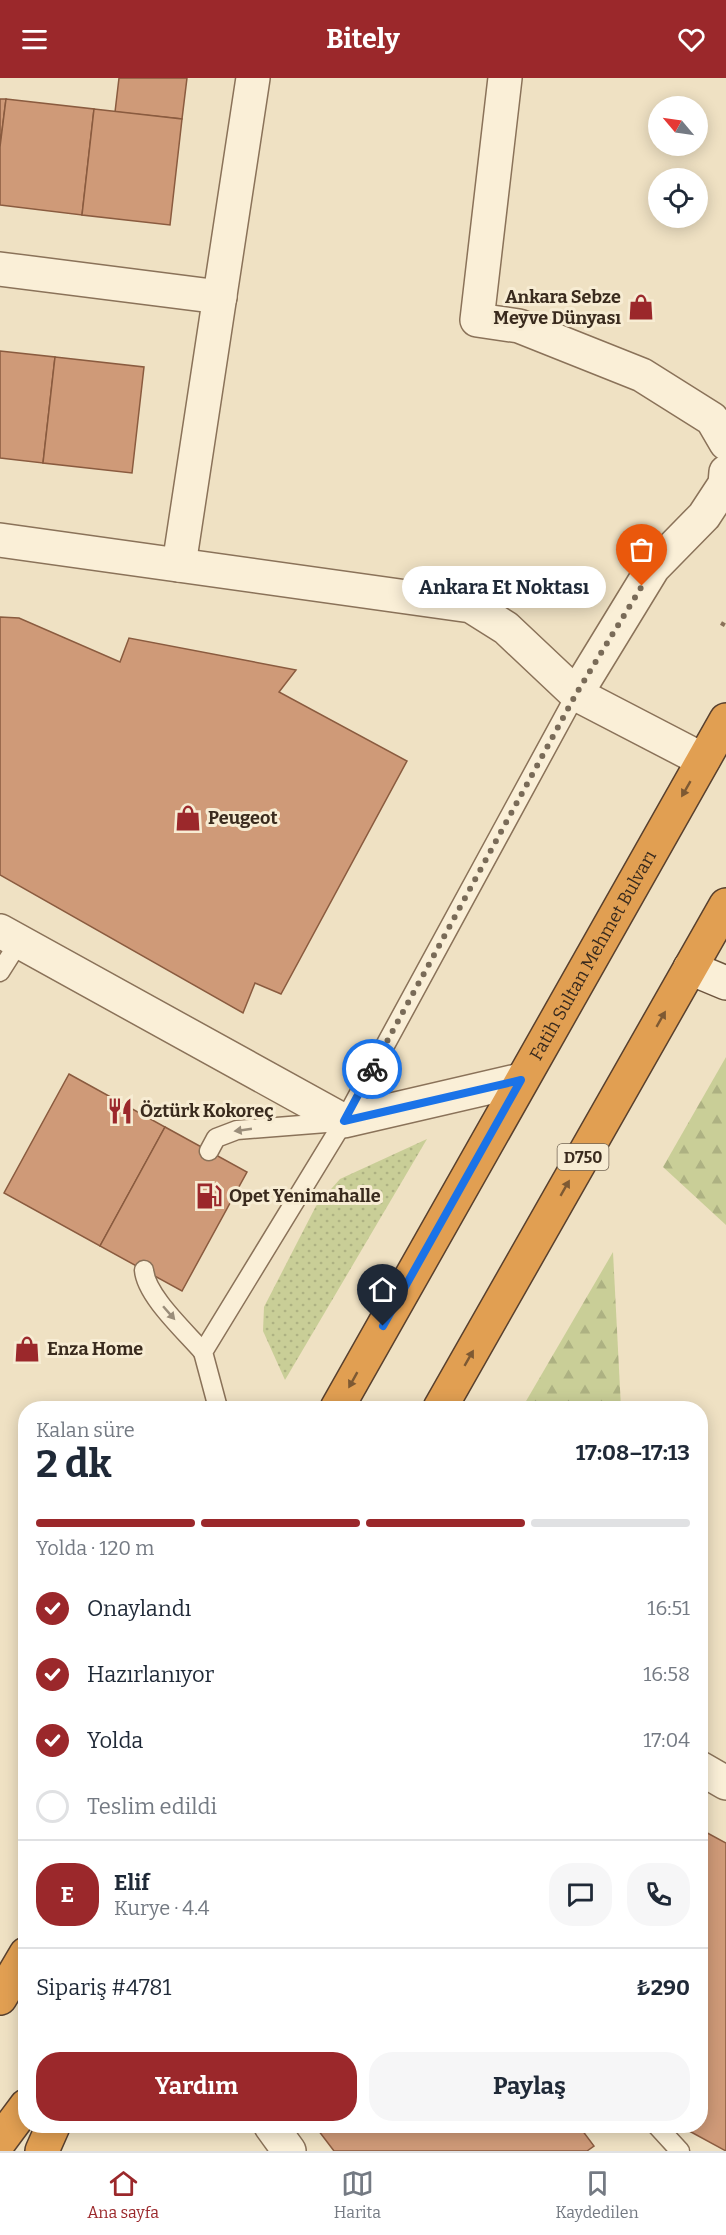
<!DOCTYPE html>
<html lang="tr">
<head>
<meta charset="utf-8">
<style>
	:root { --surface:#fff; --page:#f6f6f7; --text:#1f2937; --muted:#747a83; --line:#e0e1e3; --accent:#9b282b }
	body { margin:0; font-family:Bitter,serif; background:var(--page); color:var(--text); height:100vh; display:flex; flex-direction:column; font-size:22px; white-space:nowrap }
	* { box-sizing:border-box; margin:0 }
	p { font-size:20px; color:var(--muted) }
	.icon { flex:none; width:33px; height:33px; fill:none; stroke:currentColor; stroke-width:2; stroke-linecap:round; stroke-linejoin:round }
	.map { position:relative; flex:1; overflow:hidden }
	.drawer { position:absolute; left:18px; top:1323px; width:690px; height:732px; display:flex; flex-direction:column; background:var(--surface); border-radius:24px; box-shadow:0 3px 15px #0003 }
	.drawer>* { flex:none }
	.needle { width:39px; rotate:299deg }
	.fabs { position:absolute; left:648px; top:18px; display:grid; gap:12px }
	.fabs a { display:grid; place-items:center; width:60px; height:60px; border-radius:50%; background:var(--surface); box-shadow:0 3px 15px #0003; font-size:30px }
	.pin { position:absolute; display:grid; place-items:center; width:51px; height:51px; color:#fff; margin:-62px -26px; border-radius:50% 50% 50% 0; rotate:-45deg; box-shadow:0 0 6px #0007 }
	.pin .icon { rotate:45deg }
	.courier { position:absolute; display:grid; place-items:center; width:60px; height:60px; margin:-30px; border:4px solid #1a73e8; border-radius:50%; background:#fff; color:#222; box-shadow:0 2px 8px #0007 }
	.bubble { position:absolute; height:42px; border-radius:21px; background:var(--surface); box-shadow:0 3px 15px #0003; font-size:20px; font-weight:700; line-height:42px; text-align:center }
	.headline em { font-style:normal; font-weight:700 }
	.headline div { display:flex; flex-direction:column-reverse }
	.headline { display:flex; align-items:center; justify-content:space-between; height:102px; padding:0 18px }
	h1 { font-size:39px; font-weight:700; line-height:45px }
	.bar { display:grid; grid-template-columns:repeat(4,1fr); gap:9px 6px; align-content:center; height:72px; padding:0 18px }
	.bar i { height:8px; border-radius:4px; background:var(--line) }
	.bar .selected { background:var(--accent) }
	.bar p { grid-column:span 4 }
	.line { display:flex; align-items:center; gap:15px; padding:0 18px; border-top:2px solid var(--line) }
	.line div { flex:1 }
	.round { display:grid; place-items:center; flex:none; width:63px; height:63px; border-radius:24px; background:var(--page) }
	ol { padding:0 18px; list-style:none }
	li { display:flex; align-items:center; gap:18px; height:66px }
	li p { margin-inline-start:auto }
	li .icon { padding:6px; border-radius:50%; background:var(--accent); color:#fff; stroke-width:4 }
	li:last-child { color:var(--muted) }
	li i { width:33px; height:33px; border:3px solid var(--line); border-radius:50% }
	.button { display:flex; gap:12px; margin-top:auto; padding:12px 18px }
	.button a { flex:1; height:69px; border-radius:24px; background:var(--accent); color:#fff; font-size:24px; font-weight:700; line-height:69px; text-align:center }
	.button a+a { background:var(--page); color:var(--text) }
	header { display:flex; justify-content:space-between; align-items:center; height:78px; padding:0 18px; background:var(--accent); color:#fff; font-size:27px; font-weight:700 }
	.menu { display:flex; justify-content:space-around; align-items:center; height:84px; border-top:2px solid var(--line); background:var(--surface); font-size:16px; color:var(--muted) }
	.menu a { display:grid; justify-items:center; gap:3px }
	.menu .selected { color:var(--accent) }
	.map>svg:first-child { display:block }
	.grass { fill:url(#grass-dots) }
	.forest { fill:url(#forest-firs) }
	.building { fill:#cf9a78; stroke:#8a5b3f; stroke-width:1.5 }
	.lines { fill:none; stroke-linecap:round; stroke-linejoin:round }
	.lane-casing { stroke:#8a7259; stroke-width:21 }
	.street-casing { stroke:#8a7259; stroke-width:36 }
	.secondary-casing { stroke:#6c533d; stroke-width:36 }
	.highway-casing { stroke:#58402e; stroke-width:36 }
	.path { stroke:#8a7259; stroke-width:4; stroke-dasharray:4.5 3; stroke-linecap:butt }
	.lane { stroke:#faefd7; stroke-width:18 }
	.street { stroke:#faefd7; stroke-width:33 }
	.secondary { stroke:#faefd7; stroke-width:33 }
	.highway { stroke:#e19f52; stroke-width:33 }
	.oneway { fill:#7d5933 }
	.oneway2 { fill:#9a8d7a }
	.done { stroke:#796b58; stroke-width:6; stroke-dasharray:0 10.8 }
	.route { stroke:#1a73e8; stroke-width:8 }
	.labels { text-anchor:middle; stroke-width:6; stroke-linejoin:round; paint-order:stroke }
	.shield { fill:#f7ecd3; stroke:#736554; stroke-width:1.5 }
	.shield-label { font-size:16px; font-weight:bold; fill:#3a2b1e }
	.poi-label { font-size:18px; font-weight:bold; fill:#3a2b1e; stroke:#f7ecd3; text-anchor:start }
	.street-label { font-size:18px; fill:#3a2b1e; stroke:#f7ecd3 }
</style>
</head>
<body>
<header><svg class="icon" aria-label="menu" viewBox="0 0 24 24"><path d="M4 6h16M4 12h16M4 18h16"/></svg>Bitely<svg class="icon" aria-label="heart" viewBox="0 0 24 24"><path d="M12 20l-8-8c-3-5 5-10 8-4 3-6 11-1 8 4z"/></svg></header>
<div class="map">
<svg width="726" height="2073" viewBox="0 0 726 2073">
	<defs>
		<pattern id="grass-dots" width="8" height="8" patternUnits="userSpaceOnUse" patternTransform="scale(1.5)"><rect width="8" height="8" fill="#c9ce97"/><path d="M2 2h.1M6 6h.1" fill="none" stroke="#adb182" stroke-width="1.8" stroke-linecap="round"/></pattern>
		<pattern id="forest-firs" width="22" height="20" patternUnits="userSpaceOnUse" patternTransform="scale(1.5)"><rect width="22" height="20" fill="#c9ce97"/><path d="M5 1l3.5 6h-7zM16 11l3.5 6h-7z" fill="#adb182"/></pattern>
	</defs>
	<rect width="100%" height="100%" fill="#efe1c3"/>
	<path class="grass" d="M427 1061 285 1302 263 1253 264 1229 316 1128 340 1101Z"/>
	<g class="forest">
		<path d="M726 979V1147L663 1089Z"/>
		<path d="M613 1174 621 1330H522Z"/>
	</g>
	<g class="building">
		<path d="M119 0H187L182 41 115 34Z"/>
		<path d="M0 21H6L0 69Z"/>
		<path d="M6 21 94 31 82 137 0 127V69Z"/>
		<path d="M94 31 182 41 170 147 82 137Z"/>
		<path d="M0 273 55 279 43 385 0 380Z"/>
		<path d="M55 279 144 289 132 395 43 385Z"/>
		<path d="M0 539 19 540 120 584 129 560 296 592 279 614 407 683 281 916 255 905 243 935 0 797Z"/>
		<path d="M69 996 165 1049 100 1168 4 1115Z"/>
		<path d="M165 1049 247 1094 182 1213 100 1168Z"/>
		<path d="M700 1751 726 1765V2073L680 2048H700Z"/>
		<path d="M315 2048H579L594 2068 587 2073H334Z"/>
	</g>
	<g class="lines">
		<g class="lane-casing">
			<g id="lane">
				<path d="M0 894 19 864"/>
				<path d="M209 1073 216 1060 237 1052 339 1044"/>
				<path d="M144 1192C146 1218 186 1254 203 1274"/>
				<path d="M218 1330 203 1274 344 1043 576 616"/>
				<path d="M657 2048 680 2073"/>
			</g>
		</g>
		<g class="street-casing">
			<g id="street">
				<path d="M505 0 477 242 519 248 642 297 712 341 726 365"/>
				<path d="M0 191 220 219"/>
				<path d="M0 462 471 528 506 550 576 616 703 682"/>
				<path d="M179 487 253 0"/>
				<path d="M576 616 653 490 704 438 725 406 726 394"/>
				<path d="M0 853 344 1043 521 1002"/>
				<path d="M700 1690 726 1705"/>
				<path d="M271 2048 289 2073"/>
			</g>
		</g>
		<g class="secondary-casing">
			<path id="secondary" d="M690 890 726 905"/>
		</g>
		<g class="highway-casing">
			<g id="highway">
				<path id="s1" d="M337 1330 726 642"/>
				<path d="M440 1330 726 827"/>
				<path d="M0 1920 26 1876"/>
				<path d="M0 2063 26 2028"/>
				<path d="M42 2073 53 2048"/>
			</g>
		</g>
		<path class="path" d="M721 545 726 548"/>
		<use href="#lane" class="lane"/>
		<use href="#street" class="street"/>
		<use href="#secondary" class="secondary"/>
		<use href="#highway" class="highway"/>
	</g>
	<defs><path id="oneway-solid" d="M-6-.8H1V-3.2L6.5 0L1 3.2V.8H-6Z" transform="scale(1.5)"/></defs>
	<g class="oneway">
		<use href="#oneway-solid" transform="translate(686 711) rotate(120)"/>
		<use href="#oneway-solid" transform="translate(661 941) rotate(-60)"/>
		<use href="#oneway-solid" transform="translate(565 1110) rotate(-60)"/>
		<use href="#oneway-solid" transform="translate(469 1280) rotate(-60)"/>
		<use href="#oneway-solid" transform="translate(353 1302) rotate(119)"/>
	</g>
	<g class="oneway2">
		<use href="#oneway-solid" transform="translate(243 1052) rotate(172)"/>
		<use href="#oneway-solid" transform="translate(169 1235) rotate(49)"/>
	</g>
	<g class="lines">
		<path class="done" d="M372 991 576 616 642 508"/>
		<path class="route" d="M372 991 344 1043 521 1002 383 1248"/>
	</g>
	<defs>
		<g id="shop-bare" transform="scale(2.07)"><path d="M-5-2.5h2.3a2.7 3.5 0 0 1 5.4 0H5L5.5 6h-11ZM-1.5-2.5h3a1.5 2.3 0 0 0-3 0Z" fill="#9b282b" stroke="#f7ecd3" stroke-width="2.5" paint-order="stroke"/></g>
		<g id="restaurant-bare" transform="scale(2.07)"><path d="M-5-6h1v4h1v-4h1v4h1v-4h1v5L-1.5 .5V6h-2V.5L-5-1ZM5-6V6H3V1.5H1.5Q1.5-4 5-6Z" fill="#9b282b" stroke="#f7ecd3" stroke-width="2.5" paint-order="stroke"/></g>
		<g id="fuel-bare" transform="scale(2.07)"><path d="M-5.5-6h7V0h2V4h1.3V-2.5L3-4.5l.8-.8L6-3V5H2.5V1h-1V6h-7ZM-4.2-4.7v3.2H.2V-4.7Z" fill="#9b282b" stroke="#f7ecd3" stroke-width="2.5" paint-order="stroke"/></g>
	</defs>
	<g fill-rule="evenodd">
		<use href="#shop-bare" x="641" y="229"/>
		<use href="#shop-bare" x="188" y="740"/>
		<use href="#restaurant-bare" x="120" y="1033"/>
		<use href="#fuel-bare" x="209" y="1118"/>
		<use href="#shop-bare" x="27" y="1271"/>
	</g>
	<g class="labels">
		<rect class="shield" x="557.5" y="1066" width="51" height="26" rx="4.5"/>
		<g class="shield-label">
			<text x="583" y="1085">D750</text>
		</g>
		<g class="poi-label">
			<text x="621" y="225" text-anchor="end">Ankara Sebze<tspan x="621" dy="21">Meyve Dünyası</tspan></text>
			<text x="208" y="746">Peugeot</text>
			<text x="140" y="1039">Öztürk Kokoreç</text>
			<text x="229" y="1124">Opet Yenimahalle</text>
			<text x="47" y="1277">Enza Home</text>
		</g>
		<g class="street-label">
			<text dy="6" stroke="none"><textPath href="#s1" startOffset="520">Fatih Sultan Mehmet Bulvarı</textPath></text>
		</g>
	</g>
</svg>
<div class="fabs">
<a><svg class="needle" viewBox="-14 -14 28 28"><path d="M0-13l5 13h-10z" fill="#e53935"/><path d="M0 13l5-13h-10z" fill="#747a83"/></svg></a>
<a><svg class="icon" aria-label="locate" viewBox="0 0 24 24"><circle cx="12" cy="12" r="6"/><path d="M12 2v4M12 18v4M2 12h4M18 12h4"/></svg></a>
</div>
<div class="pin" style="left:642px;top:508px;background:#ea580c"><svg class="icon" aria-label="bag" viewBox="0 0 24 24"><path d="M5 8h14l-1 12H6zM9 8a3 3 0 0 1 6 0"/></svg></div>
<div class="pin" style="left:383px;top:1248px;background:#1f2937"><svg class="icon" aria-label="home" viewBox="0 0 24 24"><path d="M3 11l9-7 9 7M6 9v11h12V9"/></svg></div>
<div class="courier" style="left:372px;top:991px"><svg class="icon" aria-label="bike" viewBox="0 0 24 24"><circle cx="6" cy="16" r="4"/><circle cx="18" cy="16" r="4"/><path d="M6 16l4-8h5l3 8M10 8l3 8H6M13 5h3"/></svg></div>
<div class="bubble" style="left:402px;top:488px;width:204px">Ankara Et Noktası</div>
<section class="drawer">
<div class="headline"><div><h1>2 dk</h1><p>Kalan süre</p></div><em>17:08–17:13</em></div>
<div class="bar"><i class="selected"></i><i class="selected"></i><i class="selected"></i><i></i><p>Yolda · 120 m</p></div>
<ol>
<li><svg class="icon" aria-label="check" viewBox="0 0 24 24"><path d="M5 12l5 5 9-10"/></svg>Onaylandı<p>16:51</p></li>
<li><svg class="icon" aria-label="check" viewBox="0 0 24 24"><path d="M5 12l5 5 9-10"/></svg>Hazırlanıyor<p>16:58</p></li>
<li><svg class="icon" aria-label="check" viewBox="0 0 24 24"><path d="M5 12l5 5 9-10"/></svg>Yolda<p>17:04</p></li>
<li><i></i>Teslim edildi</li>
</ol>
<div class="line" style="height:108px"><b class="round" style="background:var(--accent);color:#fff">E</b><div><b>Elif</b><p>Kurye · 4.4</p></div><a class="round"><svg class="icon" aria-label="chat" viewBox="0 0 24 24"><path d="M4 5h16v11H9l-5 4z"/></svg></a><a class="round"><svg class="icon" aria-label="phone" viewBox="0 0 24 24"><path d="M5 4h4l2 5-3 2q2 4 5 5l2-3 5 2v4C11 20 4 13 5 4z"/></svg></a></div>
<div class="line" style="height:78px"><div>Sipariş #4781</div><b>₺290</b></div>
<div class="button"><a>Yardım</a><a>Paylaş</a></div>
</section>
</div>
<nav class="menu">
<a class="selected"><svg class="icon" aria-label="home" viewBox="0 0 24 24"><path d="M3 11l9-7 9 7M6 9v11h12V9"/></svg>Ana sayfa</a>
<a><svg class="icon" aria-label="map" viewBox="0 0 24 24"><path d="M3 6l6-2 6 2 6-2v14l-6 2-6-2-6 2zM9 4v14M15 6v14"/></svg>Harita</a>
<a><svg class="icon" aria-label="saved" viewBox="0 0 24 24"><path d="M7 4h10v16l-5-4-5 4z"/></svg>Kaydedilen</a>
</nav>
</body>
</html>
